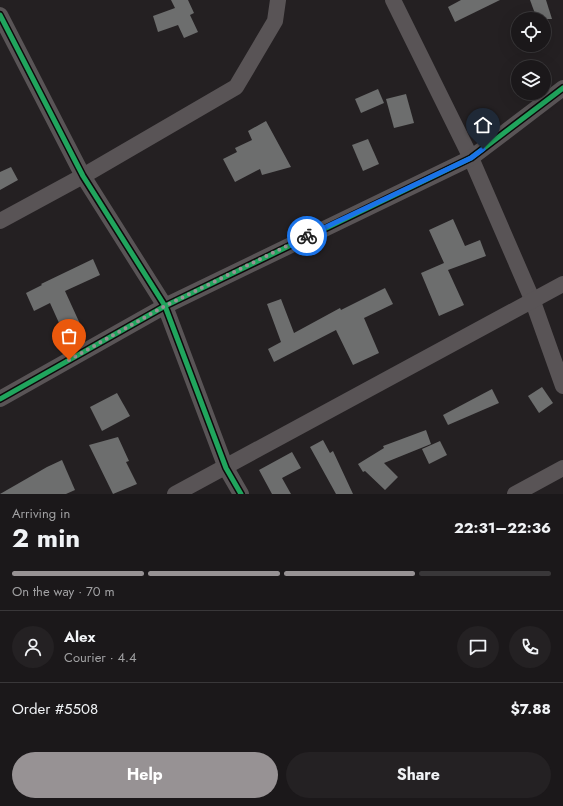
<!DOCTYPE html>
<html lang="en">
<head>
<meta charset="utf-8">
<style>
	:root { --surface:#1b181a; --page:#242123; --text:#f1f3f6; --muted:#a0a0a2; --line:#393739; --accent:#979294 }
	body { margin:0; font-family:Jost,sans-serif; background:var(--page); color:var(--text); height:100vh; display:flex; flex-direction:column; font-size:15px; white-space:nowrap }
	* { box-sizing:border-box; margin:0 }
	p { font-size:13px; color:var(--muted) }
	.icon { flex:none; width:22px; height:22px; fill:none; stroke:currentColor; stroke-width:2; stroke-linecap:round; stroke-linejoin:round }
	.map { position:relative; height:494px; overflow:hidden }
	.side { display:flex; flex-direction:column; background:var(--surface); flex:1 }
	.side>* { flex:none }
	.fabs { position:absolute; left:511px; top:12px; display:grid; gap:8px }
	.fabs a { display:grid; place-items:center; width:40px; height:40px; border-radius:50%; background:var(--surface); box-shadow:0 4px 16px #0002,0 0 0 1px var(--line); font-size:20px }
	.pin { position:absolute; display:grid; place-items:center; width:34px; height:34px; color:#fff; margin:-41px -17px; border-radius:50% 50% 50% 0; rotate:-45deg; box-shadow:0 0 4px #0007 }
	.pin .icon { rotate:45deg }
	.courier { position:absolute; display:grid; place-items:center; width:40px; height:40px; margin:-20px; border:3px solid #1a73e8; border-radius:50%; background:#fff; color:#222; box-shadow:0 1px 5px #0007 }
	.headline em { font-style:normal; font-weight:700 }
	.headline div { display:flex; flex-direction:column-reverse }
	.headline { display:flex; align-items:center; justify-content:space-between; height:68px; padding:0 12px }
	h1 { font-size:26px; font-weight:700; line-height:30px }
	.bar { display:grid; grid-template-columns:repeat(4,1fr); gap:6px 4px; align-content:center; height:48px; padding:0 12px }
	.bar i { height:5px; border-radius:3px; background:var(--line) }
	.bar .selected { background:var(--accent) }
	.bar p { grid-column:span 4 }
	.line { display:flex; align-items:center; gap:10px; padding:0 12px; border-top:1px solid var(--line) }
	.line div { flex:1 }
	.round { display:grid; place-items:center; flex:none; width:42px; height:42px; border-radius:21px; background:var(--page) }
	.button { display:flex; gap:8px; margin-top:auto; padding:8px 12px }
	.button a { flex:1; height:46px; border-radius:24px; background:var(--accent); color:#fff; font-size:16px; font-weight:700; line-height:46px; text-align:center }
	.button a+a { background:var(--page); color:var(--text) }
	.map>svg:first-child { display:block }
	.building { fill:#6d6e6e }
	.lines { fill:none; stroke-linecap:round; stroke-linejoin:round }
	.street { stroke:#595456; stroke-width:16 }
	.cycleway-casing { stroke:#0c090a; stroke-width:8 }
	.cycleway { stroke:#20a55d; stroke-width:5 }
	.done { stroke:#979294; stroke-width:4; stroke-dasharray:0 7.2 }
	.route { stroke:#1a73e8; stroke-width:5 }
</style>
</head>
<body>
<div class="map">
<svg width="563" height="494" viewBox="0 0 563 494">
	<rect width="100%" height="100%" fill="#242022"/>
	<g class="building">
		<path d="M171 0H188L194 13 190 15 198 32 184 38 178 25 158 32 153 16 175 8Z"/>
		<path d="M461 0H500L455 22 448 7Z"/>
		<path d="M530 0H546L552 19H537Z"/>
		<path d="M378 89 384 103 361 113 355 99Z"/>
		<path d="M406 94 414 123 394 128 386 99Z"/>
		<path d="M266 121 291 167 262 175 260 169 235 182 223 159 237 152 235 148 252 140 248 131Z"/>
		<path d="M368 139 379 164 363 171 352 145Z"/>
		<path d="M11 167 18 180 0 190V172Z"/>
		<path d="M453 219 465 246 480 240 486 256 448 270 464 305 439 316 421 273 444 263 429 230Z"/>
		<path d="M93 259 100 275 65 291 81 326 64 334 50 303 34 311 26 293 42 285 41 284Z"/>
		<path d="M385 288 393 304 364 318 379 353 353 365 336 330 274 362 268 349 281 342 267 304 281 299 294 333 340 308 341 310Z"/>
		<path d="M542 387 553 403 539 413 528 396Z"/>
		<path d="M492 389 499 403 448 425 443 415Z"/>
		<path d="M117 393 130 416 102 431 90 407Z"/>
		<path d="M426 430 431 444 384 463 398 477 385 490 365 471 363 472 358 464 384 448 383 446Z"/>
		<path d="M118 437 129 461 126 462 137 484 113 494 89 445Z"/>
		<path d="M323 440 330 453 333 451 353 494H336L310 447Z"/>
		<path d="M440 441 447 455 429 464 422 449Z"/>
		<path d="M292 452 301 468 282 478 291 494H272L259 470Z"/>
		<path d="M62 460 75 490 66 494H0L47 467Z"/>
	</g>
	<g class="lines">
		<g class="street">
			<path d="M393 0 471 158 532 299 563 386"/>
			<path d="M0 15 83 176 165 306 226 468 241 494"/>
			<path d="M0 221 83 176 236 87 275 21 278 0"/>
			<path d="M0 399 165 306 471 158 563 88"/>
			<path d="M175 494 563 284"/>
			<path d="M515 494 563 468"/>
		</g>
		<g class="cycleway-casing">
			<g id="cycleway">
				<path d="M0 15 83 176 165 306 226 468 241 494"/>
				<path d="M0 399 165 306 471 158 563 88"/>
			</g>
		</g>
		<use href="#cycleway" class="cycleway"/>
	</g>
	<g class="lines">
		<path class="done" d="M69 360 165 306 307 236"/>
		<path class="route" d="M307 236 471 158 483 149"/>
	</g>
</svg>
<div class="fabs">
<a><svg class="icon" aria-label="locate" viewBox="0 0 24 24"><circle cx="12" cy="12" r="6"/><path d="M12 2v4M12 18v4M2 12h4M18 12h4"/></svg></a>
<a><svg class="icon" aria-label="layers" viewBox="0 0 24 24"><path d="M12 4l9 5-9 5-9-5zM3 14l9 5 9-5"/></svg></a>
</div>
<div class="pin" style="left:69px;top:360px;background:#ea580c"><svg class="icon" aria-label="bag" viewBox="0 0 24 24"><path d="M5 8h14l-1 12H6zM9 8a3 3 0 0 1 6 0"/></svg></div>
<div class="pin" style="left:483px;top:149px;background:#1f2937"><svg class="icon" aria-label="home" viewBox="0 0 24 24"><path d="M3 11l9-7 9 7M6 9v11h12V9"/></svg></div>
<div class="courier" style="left:307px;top:236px"><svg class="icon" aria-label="bike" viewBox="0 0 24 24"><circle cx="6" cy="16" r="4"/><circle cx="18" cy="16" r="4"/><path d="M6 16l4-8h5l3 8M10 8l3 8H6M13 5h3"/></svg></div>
</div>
<section class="side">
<div class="headline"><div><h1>2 min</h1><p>Arriving in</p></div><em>22:31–22:36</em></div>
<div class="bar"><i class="selected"></i><i class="selected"></i><i class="selected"></i><i></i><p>On the way · 70 m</p></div>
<div class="line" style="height:72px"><a class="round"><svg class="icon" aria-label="person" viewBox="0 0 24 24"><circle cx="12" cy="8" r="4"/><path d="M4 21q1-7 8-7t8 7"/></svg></a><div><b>Alex</b><p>Courier · 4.4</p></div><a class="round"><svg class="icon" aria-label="chat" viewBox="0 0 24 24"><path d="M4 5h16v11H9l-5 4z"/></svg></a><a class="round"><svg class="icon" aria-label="phone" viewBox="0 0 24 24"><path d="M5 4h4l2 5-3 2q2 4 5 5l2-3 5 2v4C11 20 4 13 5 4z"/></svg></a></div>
<div class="line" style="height:52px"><div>Order #5508</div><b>$7.88</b></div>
<div class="button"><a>Help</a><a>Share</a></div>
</section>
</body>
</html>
